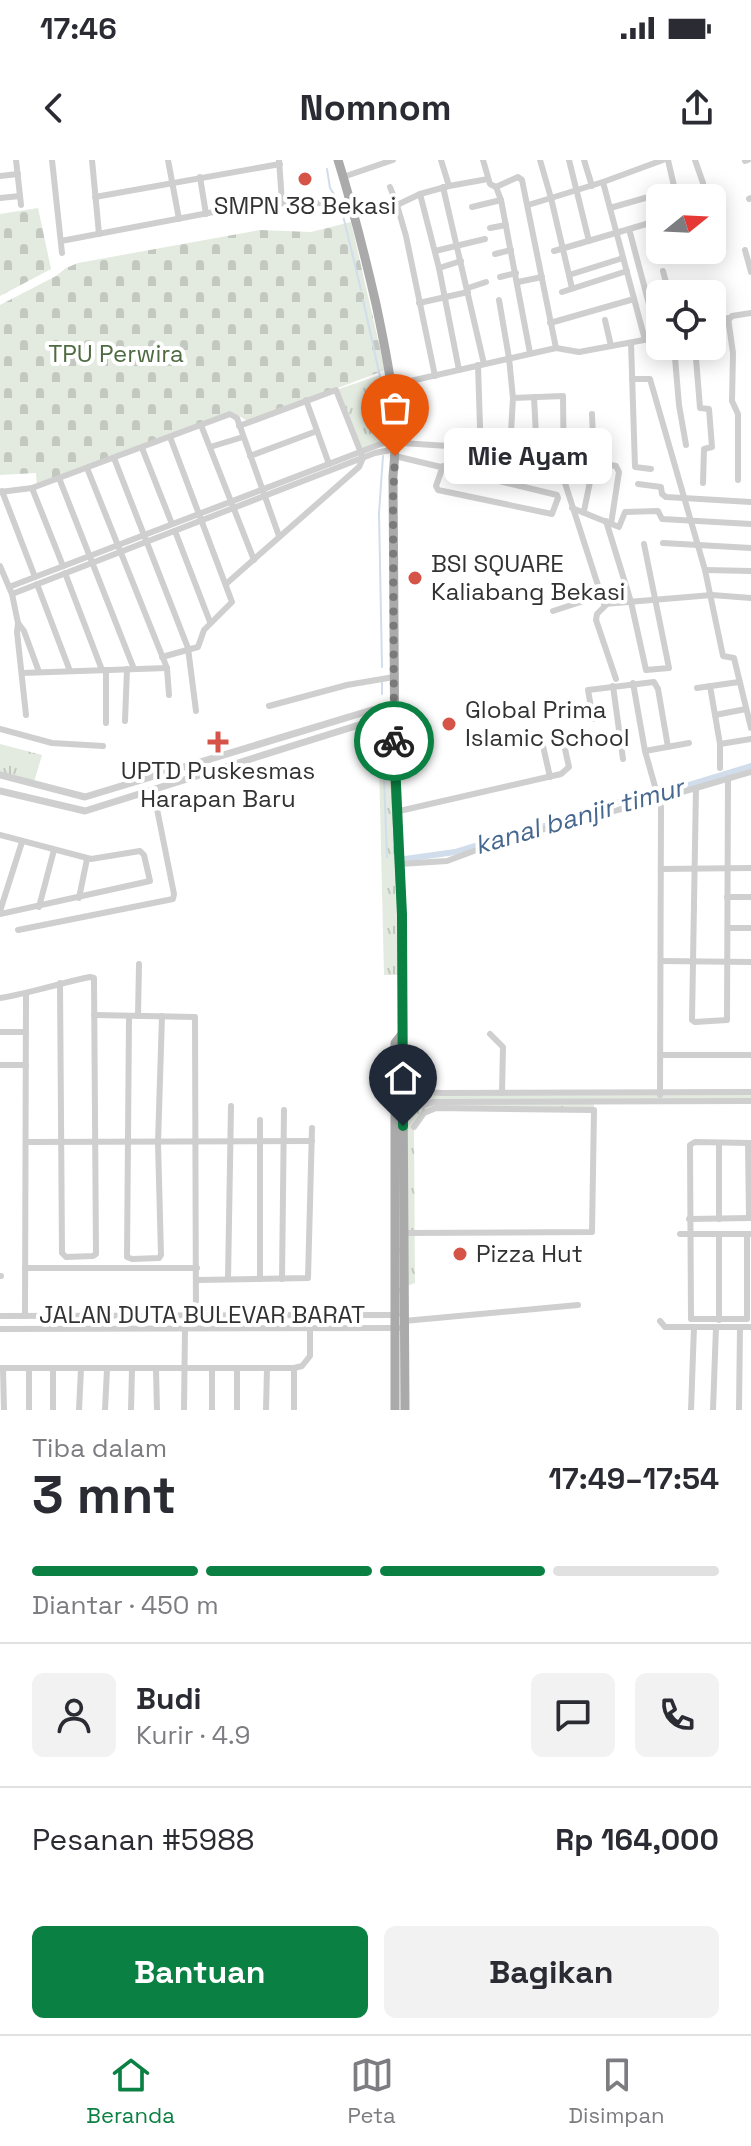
<!DOCTYPE html>
<html lang="id">
<head>
<meta charset="utf-8">
<style>
	:root { --surface:#fff; --page:#f2f2f3; --text:#2b2b33; --muted:#7c7c81; --line:#e1e1e2; --accent:#0b8043 }
	body { margin:0; font-family:"Space Grotesk",sans-serif; background:var(--page); color:var(--text); height:100vh; display:flex; flex-direction:column; font-size:30px; white-space:nowrap }
	* { box-sizing:border-box; margin:0 }
	p { font-size:26px; color:var(--muted) }
	.icon { flex:none; width:44px; height:44px; fill:none; stroke:currentColor; stroke-width:2; stroke-linecap:round; stroke-linejoin:round }
	.map { position:relative; height:1250px; overflow:hidden }
	.panel { display:flex; flex-direction:column; background:var(--surface); flex:1 }
	.panel>* { flex:none }
	.needle { width:52px; rotate:72deg }
	.controls { position:absolute; left:646px; top:24px; display:grid; gap:16px }
	.controls a { display:grid; place-items:center; width:80px; height:80px; border-radius:12px; background:var(--surface); box-shadow:0 4px 20px #0003; font-size:40px }
	.pin { position:absolute; display:grid; place-items:center; width:68px; height:68px; color:#fff; margin:-82px -34px; border-radius:50% 50% 50% 0; rotate:-45deg; box-shadow:0 0 8px #0007 }
	.pin .icon { rotate:45deg }
	.courier { position:absolute; display:grid; place-items:center; width:80px; height:80px; margin:-40px; border:6px solid #0b8043; border-radius:50%; background:#fff; color:#222; box-shadow:0 2px 10px #0007 }
	.bubble { position:absolute; height:56px; border-radius:12px; background:var(--surface); box-shadow:0 4px 20px #0003; font-size:26px; font-weight:700; line-height:56px; text-align:center }
	.overview em { font-style:normal; font-weight:700 }
	.overview div { display:flex; flex-direction:column-reverse }
	.overview { display:flex; align-items:center; justify-content:space-between; height:136px; padding:0 32px }
	h1 { font-size:52px; font-weight:700; line-height:60px }
	.bar { display:grid; grid-template-columns:repeat(4,1fr); gap:12px 8px; align-content:center; height:96px; padding:0 32px }
	.bar i { height:10px; border-radius:6px; background:var(--line) }
	.bar .current { background:var(--accent) }
	.bar p { grid-column:span 4 }
	.line { display:flex; align-items:center; gap:20px; padding:0 32px; border-top:2px solid var(--line) }
	.line div { flex:1 }
	.round { display:grid; place-items:center; flex:none; width:84px; height:84px; border-radius:12px; background:var(--page) }
	.action { display:flex; gap:16px; margin-top:auto; padding:16px 32px }
	.action a { flex:1; height:92px; border-radius:12px; background:var(--accent); color:#fff; font-size:32px; font-weight:700; line-height:92px; text-align:center }
	.action a+a { background:var(--page); color:var(--text) }
	.status { display:flex; justify-content:space-between; align-items:center; height:56px; padding:0 40px; background:var(--surface); direction:ltr }
	.status svg { height:22px; fill:currentColor }
	header { display:flex; justify-content:space-between; align-items:center; height:104px; padding:0 32px; background:var(--surface); font-size:36px; font-weight:700 }
	.tab-bar { display:flex; justify-content:space-around; align-items:center; height:112px; border-top:2px solid var(--line); background:var(--surface); font-size:22px; color:var(--muted) }
	.tab-bar a { display:grid; justify-items:center; gap:4px }
	.tab-bar .current { color:var(--accent) }
	.map>svg:first-child { display:block }
	.grass { fill:url(#grass-tufts) }
	.cemetery { fill:url(#cemetery-stones) }
	.lines { fill:none; stroke-linecap:round; stroke-linejoin:round }
	.stream { stroke:#d1ddeb; stroke-width:2 }
	.canal { stroke:#d1ddeb; stroke-width:6 }
	.minor { stroke:#cfcfcf; stroke-width:6 }
	.tertiary { stroke:#cfcfcf; stroke-width:7 }
	.primary { stroke:#aaa; stroke-width:9 }
	.done { stroke:#7a7a7a; stroke-width:8; stroke-dasharray:0 14.4 }
	.route { stroke:#0b8043; stroke-width:10 }
	.poi-dot { fill:#d65447; stroke:#fff; stroke-width:3 }
	.labels { text-anchor:middle; stroke-width:8; stroke-linejoin:round; paint-order:stroke }
	.poi-label { font-size:24px; fill:#323232; stroke:#fff; text-anchor:start }
	.park-label { font-size:24px; fill:#4f6b43; stroke:#fff }
	.street-label { font-size:24px; fill:#323232; stroke:#fff }
	.water-label { font-size:26px; font-style:italic; fill:#46678e; stroke:#fff }
</style>
</head>
<body>
<div class="status"><b>17:46</b><svg viewBox="0 0 49 12"><path d="M0 12V9h3v3zM5 12V6h3v6zM10 12V3h3v9zM15 12V0h3v12zM26 1h20v11H26zM47 4h2v5h-2z"/></svg></div>
<header><svg class="icon" aria-label="back" viewBox="0 0 24 24"><path d="M15 5l-7 7 7 7"/></svg>Nomnom<svg class="icon" aria-label="share" viewBox="0 0 24 24"><path d="M12 15V3M7 8l5-5 5 5M5 13v7h14v-7"/></svg></header>
<div class="map">
<svg width="751" height="1250" viewBox="0 0 751 1250">
	<defs>
		<pattern id="grass-tufts" width="24" height="20" patternUnits="userSpaceOnUse" patternTransform="scale(2)"><rect width="24" height="20" fill="#e3eadf"/><path d="M3 7l-1-3M5 7V3M7 7l1-3M15 17l-1-3M17 17v-4M19 17l1-3" fill="none" stroke="#c3c9c0"/></pattern>
		<pattern id="cemetery-stones" width="16" height="16" patternUnits="userSpaceOnUse" patternTransform="scale(2)"><rect width="16" height="16" fill="#e3eadf"/><path d="M2 7V4a2 2 0 0 1 4 0v3zM10 15v-3a2 2 0 0 1 4 0v3z" fill="#c3c9c0"/></pattern>
	</defs>
	<rect width="100%" height="100%" fill="#fff"/>
	<g class="grass">
		<path d="M380 215 382 283 360 292 336 230Z"/>
		<path d="M0 584 42 595 34 622 0 612Z"/>
		<path d="M381 592 395 621 402 815H384L379 602Z"/>
		<path d="M421 930 427 932 751 933V942L594 943V950H429L414 967 415 1123 404 1127V1154L396 1155 404 951 419 945 415 936Z"/>
	</g>
	<g class="cemetery">
		<path d="M38 48 51 109 0 136V54Z"/>
		<path d="M351 62 385 210 249 262 231 251 37 328 36 313 0 315V145L56 116 66 108 78 103 260 70 311 72Z"/>
	</g>
	<g class="lines">
		<g class="stream">
			<path d="M327 9 330 28 340 43 361 130"/>
			<path d="M363 140 381 221V268"/>
			<path d="M382 507 379 353 383 296"/>
			<path d="M382 521V534"/>
			<path d="M382 564 387 697"/>
		</g>
		<g class="canal">
			<path d="M541 667 624 640 672 630 751 606"/>
			<path d="M405 699 455 692 515 674"/>
		</g>
		<g class="minor">
			<path d="M16 0 21 45"/>
			<path d="M52 0 62 93"/>
			<path d="M92 0 99 74"/>
			<path d="M168 0 179 59"/>
			<path d="M279 0 282 42"/>
			<path d="M441 0 449 26 488 19"/>
			<path d="M483 0 490 24 496 27 501 40 530 193"/>
			<path d="M569 0 589 81"/>
			<path d="M584 0 592 26"/>
			<path d="M695 0 703 23"/>
			<path d="M745 1 748 0"/>
			<path d="M0 16 18 14"/>
			<path d="M200 17 206 54"/>
			<path d="M343 17 393 0"/>
			<path d="M390 27 397 45"/>
			<path d="M443 27 484 204"/>
			<path d="M496 27 518 17 522 20 556 188"/>
			<path d="M420 34 439 108 459 210"/>
			<path d="M95 37 280 4"/>
			<path d="M0 38 20 36"/>
			<path d="M749 39 751 38"/>
			<path d="M528 45 551 38 540 0"/>
			<path d="M472 47 501 40"/>
			<path d="M610 48 673 30 674 26 668 0"/>
			<path d="M490 68 506 65"/>
			<path d="M629 69 658 178"/>
			<path d="M61 81 256 44 330 43"/>
			<path d="M745 90 751 112"/>
			<path d="M435 91 485 79"/>
			<path d="M554 91 660 60"/>
			<path d="M495 94 511 90"/>
			<path d="M439 108 461 101"/>
			<path d="M663 111 669 134"/>
			<path d="M569 115 623 98"/>
			<path d="M500 117 516 113"/>
			<path d="M518 122 542 117"/>
			<path d="M468 128 486 122"/>
			<path d="M572 128 551 38 603 22"/>
			<path d="M562 132 627 111"/>
			<path d="M499 140 509 198 513 238"/>
			<path d="M419 143 468 132"/>
			<path d="M728 158 733 193 732 241 738 254V320"/>
			<path d="M605 160 611 186"/>
			<path d="M550 163 634 139"/>
			<path d="M712 172 723 166 732 156 751 153"/>
			<path d="M645 180 603 22 663 0"/>
			<path d="M631 183 635 307 651 309"/>
			<path d="M674 186 679 245 686 285"/>
			<path d="M695 186 700 248 709 249 712 287 704 289 703 323"/>
			<path d="M478 205 481 298"/>
			<path d="M389 213 400 223 406 222 556 188 579 192 660 177"/>
			<path d="M435 216 406 76 397 45 420 34 449 26"/>
			<path d="M632 219H650L705 410 723 496 734 498 751 568"/>
			<path d="M534 237 536 275"/>
			<path d="M306 240 329 304"/>
			<path d="M592 254 594 302"/>
			<path d="M201 265 254 400"/>
			<path d="M210 287 243 277"/>
			<path d="M142 288 172 364"/>
			<path d="M250 296 317 271"/>
			<path d="M395 296 557 335 558 338 552 354 438 330 436 326 443 306"/>
			<path d="M114 298 188 488 196 551"/>
			<path d="M509 306 513 238 563 236 564 320 604 444 712 435 751 438"/>
			<path d="M59 318 134 509"/>
			<path d="M638 324 661 327 662 334 666 337 751 342"/>
			<path d="M32 328 63 406"/>
			<path d="M2 331 35 417"/>
			<path d="M0 332 32 328 230 254 237 258 279 376"/>
			<path d="M572 348 619 367 625 352 658 351 662 359 751 364"/>
			<path d="M584 351 594 302 616 306 619 312 611 364"/>
			<path d="M606 361 631 442 646 510 669 508 644 384"/>
			<path d="M175 371 210 462"/>
			<path d="M663 383 751 388"/>
			<path d="M0 406 12 434 18 463 24 471 39 512"/>
			<path d="M705 410 751 411"/>
			<path d="M65 413 102 510"/>
			<path d="M37 424 70 511"/>
			<path d="M226 424 359 307 363 298 336 230 239 266"/>
			<path d="M9 427 386 282 448 286 509 306 564 320"/>
			<path d="M12 434 375 293 396 289"/>
			<path d="M606 445 597 454 596 460 616 519"/>
			<path d="M553 451 599 436"/>
			<path d="M18 463 17 472 26 555"/>
			<path d="M162 497 198 487 204 470 232 442 170 277"/>
			<path d="M167 508 169 535"/>
			<path d="M106 510V563"/>
			<path d="M22 513 167 508 87 308"/>
			<path d="M633 523 645 591"/>
			<path d="M613 526 623 599"/>
			<path d="M710 526 720 584V608"/>
			<path d="M697 528 739 522"/>
			<path d="M269 546 347 525 394 517"/>
			<path d="M715 555 746 549"/>
			<path d="M593 559 588 530 654 522 658 529 668 587"/>
			<path d="M125 561 127 509"/>
			<path d="M0 569 52 583 103 586"/>
			<path d="M541 577 550 617"/>
			<path d="M720 584 751 579"/>
			<path d="M728 618 727 860 695 862 692 860 696 628 751 612"/>
			<path d="M657 639 696 628"/>
			<path d="M395 652 561 614 569 607 565 589"/>
			<path d="M0 675 91 699 140 691 144 695 150 721 0 754"/>
			<path d="M400 704 447 701 506 679 656 640 658 637 645 591 689 583"/>
			<path d="M661 709 751 708"/>
			<path d="M727 737H751"/>
			<path d="M79 738 87 699"/>
			<path d="M39 747 54 690"/>
			<path d="M0 751 22 682"/>
			<path d="M729 768H751"/>
			<path d="M18 770 173 739 174 734 153 629"/>
			<path d="M661 801 751 802"/>
			<path d="M0 838C31 833 60 823 90 817L94 818 96 1094 93 1096 66 1097 62 1093 60 823"/>
			<path d="M94 855 195 857 196 1168"/>
			<path d="M138 856 139 804"/>
			<path d="M129 857 127 1097 132 1099 159 1098 161 1095 158 983 162 856"/>
			<path d="M0 872H26"/>
			<path d="M490 874 503 887 502 933"/>
			<path d="M661 895H751"/>
			<path d="M0 905H26"/>
			<path d="M403 923 427 932 441 933 751 932"/>
			<path d="M660 935 661 647"/>
			<path d="M402 948 403 951 434 942 751 941"/>
			<path d="M26 982 312 981"/>
			<path d="M748 983 749 1058"/>
			<path d="M689 1059 751 1058"/>
			<path d="M719 1059V983"/>
			<path d="M404 1073 592 1072 594 950 436 948 424 953 414 967"/>
			<path d="M680 1074H751"/>
			<path d="M747 1074V1159H691L690 985 695 982 751 983"/>
			<path d="M25 1108H197"/>
			<path d="M0 1116H1"/>
			<path d="M228 1119 231 946"/>
			<path d="M260 1119V960"/>
			<path d="M282 1119 284 950"/>
			<path d="M198 1120 308 1118 312 968"/>
			<path d="M0 1156 397 1155"/>
			<path d="M25 1156 26 833"/>
			<path d="M719 1160V1075"/>
			<path d="M404 1161 578 1145"/>
			<path d="M660 1161 665 1167H751"/>
			<path d="M0 1169 404 1168"/>
			<path d="M0 1208H294L302 1206 310 1196V1168"/>
			<path d="M3 1208 4 1250"/>
			<path d="M156 1208 157 1250"/>
			<path d="M29 1250V1209"/>
			<path d="M53 1250V1209"/>
			<path d="M79 1250 81 1209"/>
			<path d="M105 1250 107 1209"/>
			<path d="M131 1250 132 1208"/>
			<path d="M184 1250 185 1168"/>
			<path d="M212 1250V1208"/>
			<path d="M237 1250V1208"/>
			<path d="M266 1250 267 1208"/>
			<path d="M294 1250V1208"/>
			<path d="M691 1250 694 1167"/>
			<path d="M713 1250 716 1167"/>
			<path d="M739 1250 740 1167"/>
		</g>
		<g class="tertiary">
			<path d="M0 615 85 637 395 543"/>
			<path d="M0 631 85 651 394 554"/>
		</g>
		<g class="primary">
			<path d="M338 0C353 48 365 96 376 144 388 201 400 257 393 316L395 621 402 755 405 1250"/>
			<path d="M395 1250V883L402 874"/>
		</g>
	</g>
	<g class="lines">
		<path class="done" d="M394 581 393 339 395 296"/>
		<path class="route" d="M394 581 402 755 403 966"/>
	</g>
	<g class="poi-dot">
		<circle cx="305" cy="19" r="8"/>
		<circle cx="415" cy="418" r="8"/>
		<circle cx="449" cy="564" r="8"/>
		<path d="M214 570h8v8h8v8h-8v8h-8v-8h-8v-8h8z"/>
		<circle cx="460" cy="1094" r="8"/>
	</g>
	<g class="labels">
		<g class="poi-label">
			<text x="305" y="54" text-anchor="middle">SMPN 38 Bekasi</text>
			<text x="431" y="412">BSI SQUARE<tspan x="431" dy="28">Kaliabang Bekasi</tspan></text>
			<text x="465" y="558">Global Prima<tspan x="465" dy="28">Islamic School</tspan></text>
			<text x="218" y="619" text-anchor="middle">UPTD Puskesmas<tspan x="218" dy="28">Harapan Baru</tspan></text>
			<text x="476" y="1102">Pizza Hut</text>
		</g>
		<g class="park-label">
			<text x="116" y="202">TPU Perwira</text>
		</g>
		<g class="street-label">
			<text x="202" y="1163">JALAN DUTA BULEVAR BARAT</text>
		</g>
		<g class="water-label">
			<text transform="translate(579 656) rotate(-16)" y="9">kanal banjir timur</text>
		</g>
	</g>
</svg>
<div class="controls">
<a><svg class="needle" viewBox="-14 -14 28 28"><path d="M0-13l5 13h-10z" fill="#e53935"/><path d="M0 13l5-13h-10z" fill="#7c7c81"/></svg></a>
<a><svg class="icon" aria-label="locate" viewBox="0 0 24 24"><circle cx="12" cy="12" r="6"/><path d="M12 2v4M12 18v4M2 12h4M18 12h4"/></svg></a>
</div>
<div class="pin" style="left:395px;top:296px;background:#ea580c"><svg class="icon" aria-label="bag" viewBox="0 0 24 24"><path d="M5 8h14l-1 12H6zM9 8a3 3 0 0 1 6 0"/></svg></div>
<div class="pin" style="left:403px;top:966px;background:#1f2937"><svg class="icon" aria-label="home" viewBox="0 0 24 24"><path d="M3 11l9-7 9 7M6 9v11h12V9"/></svg></div>
<div class="courier" style="left:394px;top:581px"><svg class="icon" aria-label="bike" viewBox="0 0 24 24"><circle cx="6" cy="16" r="4"/><circle cx="18" cy="16" r="4"/><path d="M6 16l4-8h5l3 8M10 8l3 8H6M13 5h3"/></svg></div>
<div class="bubble" style="left:444px;top:268px;width:168px">Mie Ayam</div>
</div>
<section class="panel">
<div class="overview"><div><h1>3 mnt</h1><p>Tiba dalam</p></div><em>17:49–17:54</em></div>
<div class="bar"><i class="current"></i><i class="current"></i><i class="current"></i><i></i><p>Diantar · 450 m</p></div>
<div class="line" style="height:144px"><a class="round"><svg class="icon" aria-label="person" viewBox="0 0 24 24"><circle cx="12" cy="8" r="4"/><path d="M4 21q1-7 8-7t8 7"/></svg></a><div><b>Budi</b><p>Kurir · 4.9</p></div><a class="round"><svg class="icon" aria-label="chat" viewBox="0 0 24 24"><path d="M4 5h16v11H9l-5 4z"/></svg></a><a class="round"><svg class="icon" aria-label="phone" viewBox="0 0 24 24"><path d="M5 4h4l2 5-3 2q2 4 5 5l2-3 5 2v4C11 20 4 13 5 4z"/></svg></a></div>
<div class="line" style="height:104px"><div>Pesanan #5988</div><b>Rp 164,000</b></div>
<div class="action"><a>Bantuan</a><a>Bagikan</a></div>
</section>
<nav class="tab-bar">
<a class="current"><svg class="icon" aria-label="home" viewBox="0 0 24 24"><path d="M3 11l9-7 9 7M6 9v11h12V9"/></svg>Beranda</a>
<a><svg class="icon" aria-label="map" viewBox="0 0 24 24"><path d="M3 6l6-2 6 2 6-2v14l-6 2-6-2-6 2zM9 4v14M15 6v14"/></svg>Peta</a>
<a><svg class="icon" aria-label="saved" viewBox="0 0 24 24"><path d="M7 4h10v16l-5-4-5 4z"/></svg>Disimpan</a>
</nav>
</body>
</html>
